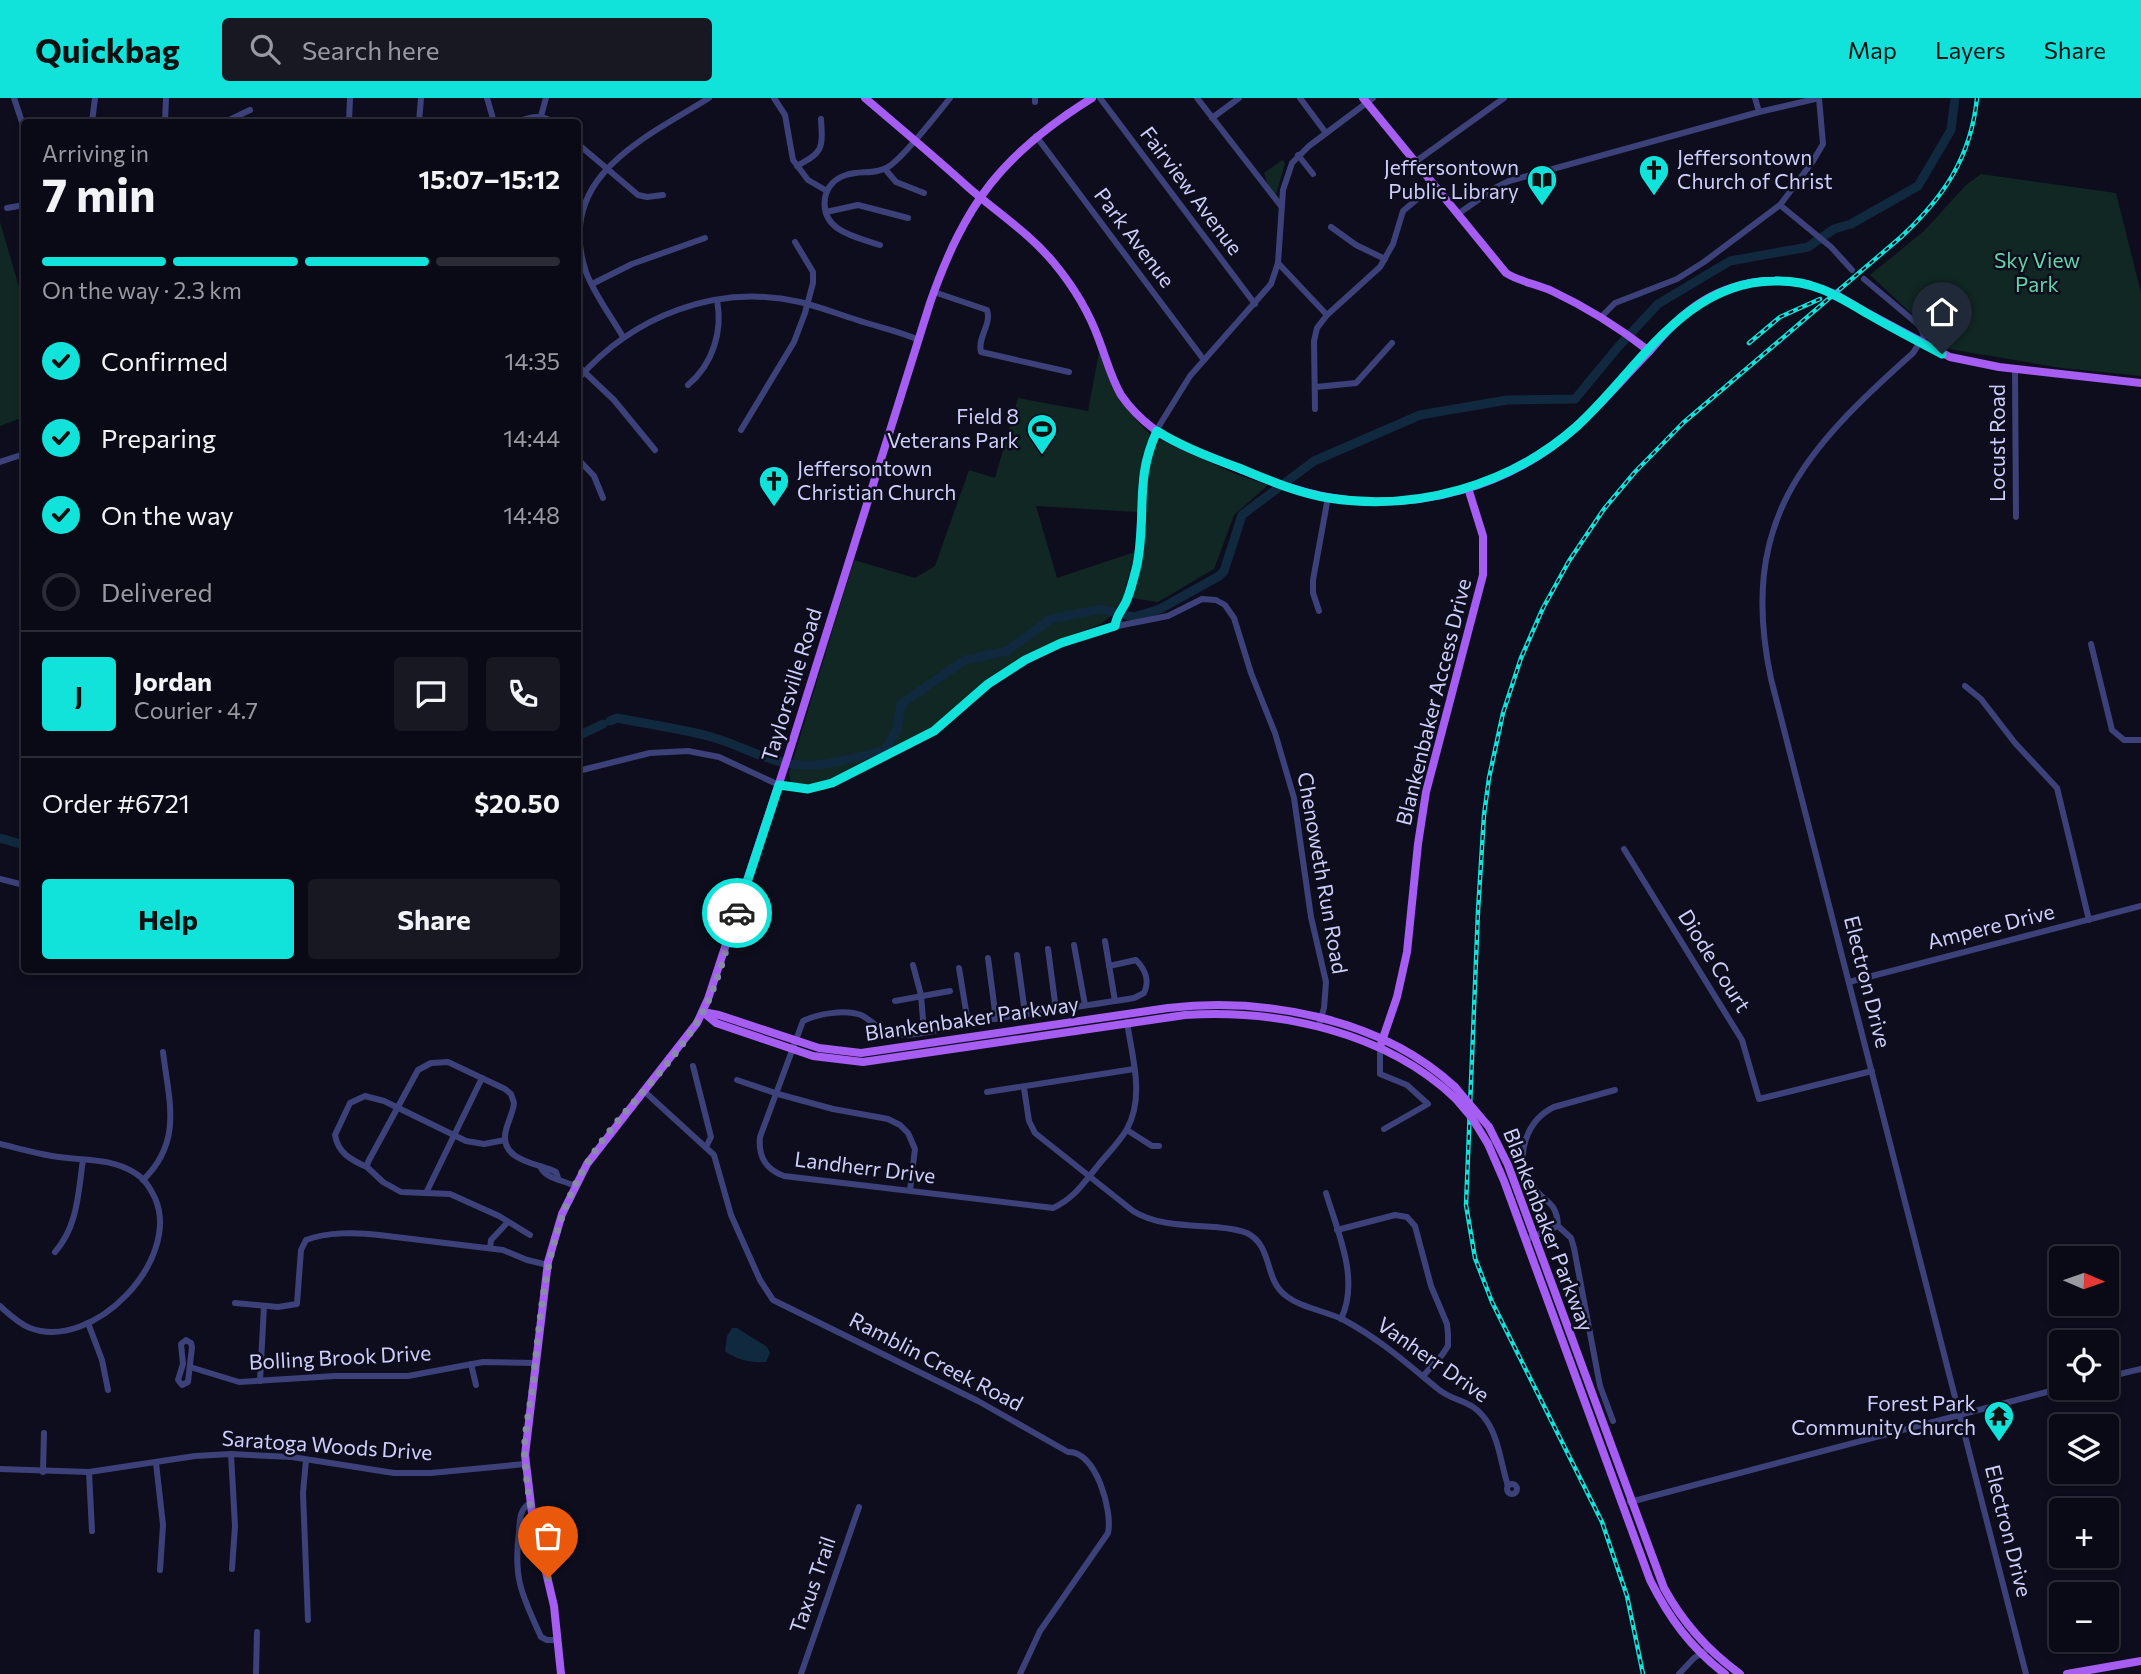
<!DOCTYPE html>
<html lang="en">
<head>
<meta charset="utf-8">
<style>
	:root { --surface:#0a0a16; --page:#181823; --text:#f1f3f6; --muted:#999aa1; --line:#2a2b35; --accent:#12e3da }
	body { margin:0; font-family:Commissioner,sans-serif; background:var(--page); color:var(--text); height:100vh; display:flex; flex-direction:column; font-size:26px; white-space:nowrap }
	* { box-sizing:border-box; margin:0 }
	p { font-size:23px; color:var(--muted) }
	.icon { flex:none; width:38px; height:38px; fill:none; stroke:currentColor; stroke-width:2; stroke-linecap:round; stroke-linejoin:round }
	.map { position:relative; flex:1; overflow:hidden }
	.details { position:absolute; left:21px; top:21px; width:560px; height:854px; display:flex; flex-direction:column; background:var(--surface); border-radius:7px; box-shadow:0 4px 10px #0003,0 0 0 2px var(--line) }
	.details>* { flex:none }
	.needle { width:46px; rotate:92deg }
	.fabs { position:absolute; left:2049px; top:1148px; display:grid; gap:14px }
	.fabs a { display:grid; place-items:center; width:70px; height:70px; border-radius:7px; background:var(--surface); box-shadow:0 4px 10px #0003,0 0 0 2px var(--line); font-size:35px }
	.pin { position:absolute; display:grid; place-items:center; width:60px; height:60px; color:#fff; margin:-72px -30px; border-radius:50% 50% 50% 0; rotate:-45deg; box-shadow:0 0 7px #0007 }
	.pin .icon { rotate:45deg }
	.courier { position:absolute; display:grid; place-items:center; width:70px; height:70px; margin:-35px; border:5px solid #12e3da; border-radius:50%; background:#fff; color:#222; box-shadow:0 2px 9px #0007 }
	.headline em { font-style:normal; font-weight:700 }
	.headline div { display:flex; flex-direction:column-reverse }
	.headline { display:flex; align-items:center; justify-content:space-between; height:119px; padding:0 21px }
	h1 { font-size:46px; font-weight:700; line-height:52px }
	.bar { display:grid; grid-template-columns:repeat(4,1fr); gap:10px 7px; align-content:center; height:84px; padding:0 21px }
	.bar i { height:9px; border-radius:5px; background:var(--line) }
	.bar .selected { background:var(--accent) }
	.bar p { grid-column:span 4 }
	.line { display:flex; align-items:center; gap:18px; padding:0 21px; border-top:2px solid var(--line) }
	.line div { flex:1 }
	.round { display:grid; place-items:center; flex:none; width:74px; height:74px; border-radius:7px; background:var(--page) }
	ol { padding:0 21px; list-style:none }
	li { display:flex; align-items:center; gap:21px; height:77px }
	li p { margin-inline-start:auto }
	li .icon { padding:7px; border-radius:50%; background:var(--accent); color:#111; stroke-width:4 }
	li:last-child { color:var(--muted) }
	li i { width:38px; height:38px; border:4px solid var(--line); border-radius:50% }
	.cta { display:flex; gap:14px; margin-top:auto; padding:14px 21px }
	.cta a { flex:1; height:80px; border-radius:7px; background:var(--accent); color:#111; font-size:28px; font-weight:700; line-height:80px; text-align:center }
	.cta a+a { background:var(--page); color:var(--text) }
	header { display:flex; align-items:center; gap:42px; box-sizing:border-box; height:98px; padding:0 35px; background:var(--accent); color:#111 }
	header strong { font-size:33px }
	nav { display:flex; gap:38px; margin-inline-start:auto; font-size:24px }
	.search { width:490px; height:63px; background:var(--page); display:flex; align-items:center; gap:18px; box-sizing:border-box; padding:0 24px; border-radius:7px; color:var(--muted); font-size:26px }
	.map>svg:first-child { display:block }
	.green { fill:#112723 }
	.water { fill:#10293f }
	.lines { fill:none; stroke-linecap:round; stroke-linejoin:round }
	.river { stroke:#10293f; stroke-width:9 }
	.minor { stroke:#3c4279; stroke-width:6 }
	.major { stroke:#a55df2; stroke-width:8 }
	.rail-casing { stroke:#12e3da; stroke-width:4.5 }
	.rail { stroke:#0e0d1d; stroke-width:2; stroke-dasharray:5; stroke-linecap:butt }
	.major-bridge { stroke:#a55df2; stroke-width:8 }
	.done { stroke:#8a8bad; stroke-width:7; stroke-dasharray:0 12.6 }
	.route { stroke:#12e3da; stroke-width:9 }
	.labels { text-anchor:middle; stroke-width:5; stroke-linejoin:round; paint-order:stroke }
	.poi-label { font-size:21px; fill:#cdcffb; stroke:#0e0d1d; text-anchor:end }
	.street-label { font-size:21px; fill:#cdcffb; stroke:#0e0d1d }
	.park-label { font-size:21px; fill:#60d4a7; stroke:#0e0d1d }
</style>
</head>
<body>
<header>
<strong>Quickbag</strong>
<div class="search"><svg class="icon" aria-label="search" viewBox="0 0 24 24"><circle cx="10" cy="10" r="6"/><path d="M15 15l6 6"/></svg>Search here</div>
<nav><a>Map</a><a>Layers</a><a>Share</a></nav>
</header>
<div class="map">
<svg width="2141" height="1576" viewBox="0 0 2141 1576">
	<rect width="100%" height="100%" fill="#0e0d1d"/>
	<g class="green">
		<path d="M1282 62 1285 65 1276 97 1268 87 1264 75Z"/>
		<path d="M1981 76 2116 95 2141 195V278L2062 270 1949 251 1932 239 1927 230 1870 177 1924 133 1966 87Z"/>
		<path d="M0 124 24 206V319L0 328Z"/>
		<path d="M1099 254C1113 290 1122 309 1150 336L1138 383 1137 414 1036 408 1057 480 1135 454 1122 503 1112 517 1101 526 1064 540 1016 565 980 588 945 621 903 647 823 685 804 689 791 686 789 675 854 462 915 480 935 468 969 372 995 380 1018 300 1088 313Z"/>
		<path d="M1161 341 1233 375 1268 387 1234 417 1214 471 1158 504 1132 500C1135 488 1140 476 1142 463 1146 424 1135 375 1161 341Z"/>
	</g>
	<path class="water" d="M732 1230H737L767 1249 770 1255 766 1264C753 1265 735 1262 725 1253L727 1238Z"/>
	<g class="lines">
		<g class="river">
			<path d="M610 623 617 620C647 626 678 630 708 638 743 647 773 669 811 667 836 666 861 658 885 652L897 632 901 606 965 562 1007 553 1051 521 1101 511 1134 519 1160 511 1219 478 1224 473 1242 417 1314 363 1420 317 1507 302 1575 301 1618 249 1658 206 1730 163 1808 149 1834 131 1851 126 1918 88 1951 32 1955 0"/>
			<path d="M578 638 603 626"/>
			<path d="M0 740 24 747"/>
		</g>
		<g class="minor">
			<path d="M14 0 24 30"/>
			<path d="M487 0 494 24"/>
			<path d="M774 0 785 17 793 62 808 82 827 93"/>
			<path d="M1035 0V4"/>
			<path d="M1100 0 1255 206"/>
			<path d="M1197 0 1281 108"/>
			<path d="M1300 0 1326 35"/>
			<path d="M1755 0 1759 14"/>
			<path d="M541 18 546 0"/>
			<path d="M1212 20 1239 0"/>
			<path d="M92 24 95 0"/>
			<path d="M165 24 166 0"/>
			<path d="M225 24 250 12"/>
			<path d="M349 24 350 0"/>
			<path d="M419 24 421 0"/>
			<path d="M515 24C529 20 540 15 553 24"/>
			<path d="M1036 38 1204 262"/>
			<path d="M578 46 638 97 647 99 663 97"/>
			<path d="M1298 57 1313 76"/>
			<path d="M1415 64 1504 0"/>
			<path d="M797 68C823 54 823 51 821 21"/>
			<path d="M885 71 896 84 924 95"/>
			<path d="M1780 107 1831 149 1852 172"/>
			<path d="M7 110 24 107"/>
			<path d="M826 114 858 107 908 120"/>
			<path d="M1458 116 1495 90 1509 83 1759 14 1819 0"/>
			<path d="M1331 129 1356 147 1385 161"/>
			<path d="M880 147C856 139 820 133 825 100 827 88 836 80 846 77 860 72 875 77 888 69 902 61 939 14 950 0"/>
			<path d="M1278 165 1327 217"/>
			<path d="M1864 181 1920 228 1924 238 1913 255C1803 353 1738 424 1771 581L2026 1576"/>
			<path d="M592 186 632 166 705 140"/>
			<path d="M934 194 987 212C992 226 977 240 981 254L1069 274"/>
			<path d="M1602 218 1615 205 1677 181 1704 164 1780 107 1813 63 1823 46 1819 0"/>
			<path d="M623 239C611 218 594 196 586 174 554 79 645 40 709 0"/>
			<path d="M578 268 614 302 655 352"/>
			<path d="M2015 271 2016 419"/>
			<path d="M578 281C633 218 716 185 800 204 820 209 838 216 857 222 878 229 899 233 919 242"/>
			<path d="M688 287C713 266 723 233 717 202"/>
			<path d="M1316 289 1356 285 1392 245"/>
			<path d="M1315 311 1314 243 1317 230 1327 217 1380 169 1393 146 1403 113 1434 87"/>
			<path d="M741 332 794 244 805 215 813 185V174L795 144"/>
			<path d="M578 361 594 378 603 400"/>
			<path d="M0 364 24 356"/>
			<path d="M22 472 24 470"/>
			<path d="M1319 513 1313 495V482L1328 399"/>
			<path d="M1115 528 1118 517 1128 499 1137 467 1144 366 1159 328 1190 278 1271 186 1278 165 1283 92 1292 65 1309 48 1373 0"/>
			<path d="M2091 546 2112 632 2124 642H2141"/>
			<path d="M1965 588 1981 601 2015 645 2057 690 2089 822"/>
			<path d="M578 673 650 655 688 653 719 659 779 687 802 691 822 689 926 638 988 586 1042 554 1102 531 1168 518 1202 501 1216 502 1225 507 1234 520 1251 575 1275 635 1294 700 1311 819 1326 884 1324 910 1320 924"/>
			<path d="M1624 751 1742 942 1759 1001 1872 973"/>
			<path d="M0 781 24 787"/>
			<path d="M1105 843 1115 903"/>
			<path d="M1074 847 1085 907"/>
			<path d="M1048 851 1056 912"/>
			<path d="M1017 857 1025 915"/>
			<path d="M988 860 996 921"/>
			<path d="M913 867 921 897 924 934"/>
			<path d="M1109 868 1136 862C1145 871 1150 883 1144 895L1134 900C1079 909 1023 916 968 925 945 929 917 940 893 936 880 934 872 922 861 917 845 911 817 916 803 923L760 1039C758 1058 766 1072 784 1078L1053 1110C1073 1101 1082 1087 1096 1070 1106 1057 1119 1045 1127 1031 1145 998 1132 959 1127 924"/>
			<path d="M959 870 968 925"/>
			<path d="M1849 884 2141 808"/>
			<path d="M895 903 950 893"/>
			<path d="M1380 951V976L1407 987 1428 1006 1384 1031"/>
			<path d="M693 968 711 1039 706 1049"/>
			<path d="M737 982 778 996 833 1011 888 1021 900 1027 908 1035 915 1051 910 1092"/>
			<path d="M1024 990 1029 1023 1035 1035 1133 1113C1157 1128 1189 1127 1216 1129 1226 1130 1238 1131 1247 1135 1273 1148 1264 1181 1285 1197 1301 1210 1326 1213 1344 1222 1381 1242 1406 1265 1438 1291 1455 1305 1470 1300 1486 1322 1499 1340 1501 1367 1508 1388"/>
			<path d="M645 994 714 1057 731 1117 760 1182 773 1202 978 1303 1068 1354C1096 1352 1113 1414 1108 1435L1040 1533 1020 1576"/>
			<path d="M987 994 1134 971"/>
			<path d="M1127 1032 1152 1048H1159"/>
			<path d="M0 1046C17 1050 35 1055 52 1058 81 1063 110 1059 135 1075 145 1081 150 1090 155 1100 182 1162 93 1254 30 1230 18 1225 9 1216 0 1208"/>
			<path d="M367 1069C351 1062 338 1055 335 1037L350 1005 365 998 384 1003 466 1043 484 1046 505 1042"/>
			<path d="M541 1070C547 1081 563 1082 575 1088"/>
			<path d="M143 1082C183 1043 169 1004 163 954"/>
			<path d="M426 1095 482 980"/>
			<path d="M1326 1095C1338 1135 1360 1182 1341 1221"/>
			<path d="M1558 1128 1571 1140 1574 1150 1600 1288 1613 1323"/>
			<path d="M1337 1132 1395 1117 1407 1119 1415 1128 1431 1188 1447 1226 1448 1236V1248L1442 1257 1424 1277"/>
			<path d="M530 1137 499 1118 450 1096 401 1094 383 1084 367 1069 368 1064 418 972 431 965 448 964 505 991 511 996 514 1005C513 1015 508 1023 506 1032 498 1063 538 1065 556 1074L558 1080"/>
			<path d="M1530 1140 1558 1128C1557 1100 1541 1105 1530 1084 1514 1057 1527 1022 1554 1009L1615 992"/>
			<path d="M490 1150 491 1142 507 1125"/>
			<path d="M55 1154C78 1128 78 1095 83 1062"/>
			<path d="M235 1205 278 1209 297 1206 301 1152 306 1142C327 1134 357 1134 379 1137L503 1152 527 1162 548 1167"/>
			<path d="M88 1225 102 1262 108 1292"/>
			<path d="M186 1242 191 1245 192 1249 188 1284 182 1287 178 1282 183 1266 181 1246Z"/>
			<path d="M471 1266 476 1287"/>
			<path d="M190 1269 239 1284 335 1278H408L483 1264 535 1265"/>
			<path d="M2107 1279 2141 1271"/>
			<path d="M260 1283 264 1208"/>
			<path d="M231 1356 235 1428 232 1471"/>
			<path d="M306 1362 303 1395 308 1522"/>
			<path d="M156 1365 163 1427 160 1472"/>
			<path d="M0 1371 89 1374 195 1358 231 1356 292 1359 394 1375H431L525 1366"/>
			<path d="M43 1374 44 1335"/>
			<path d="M89 1374 92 1433"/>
			<circle cx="1512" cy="1391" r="5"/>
			<path d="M1630 1404 2062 1290"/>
			<path d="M530 1405C519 1412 520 1422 519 1434 513 1481 522 1497 541 1539L547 1542H558"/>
			<path d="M256 1576 257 1534"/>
			<path d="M801 1576 859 1409"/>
			<path d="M1679 1576 1694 1560 1708 1551"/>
		</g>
		<g class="major">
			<path d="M865 0C900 30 935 59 969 90 998 115 1029 135 1054 165 1073 188 1089 214 1099 242 1106 260 1111 280 1121 297 1130 310 1142 322 1154 331 1172 344 1193 352 1213 360 1259 379 1305 399 1356 403 1427 408 1501 388 1558 344 1591 318 1618 286 1647 256 1659 243 1670 228 1684 217 1718 187 1763 177 1807 186"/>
			<path d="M1363 0 1506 175C1520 184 1537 186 1552 193 1588 210 1617 228 1649 253"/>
			<path d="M1862 212 1950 259 1999 269 2141 285"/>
			<path d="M703 914 716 925 813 958 863 964 1185 917C1279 911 1385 934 1455 1000"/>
			<path d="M703 914 719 917 819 950 861 955 1168 910C1265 899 1381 920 1455 989"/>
			<path d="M1381 946 1397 899 1407 854 1418 746 1426 694 1483 477V438L1468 390"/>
			<path d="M1489 1029 1508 1067 1664 1490C1683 1525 1707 1552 1740 1576"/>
			<path d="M1488 1046 1504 1083 1650 1482C1669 1520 1691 1550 1725 1576"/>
			<path d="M561 1576 554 1508 532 1415 525 1357 548 1164 562 1116 587 1066 697 925 708 901 788 658 930 205C965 105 1002 56 1092 0"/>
			<path d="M2067 1576 2141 1563"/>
		</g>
		<g class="rail-casing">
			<g id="rail">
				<path d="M1749 245 1780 219 1820 201"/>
				<path d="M1643 1576 1627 1498 1602 1424 1492 1204 1475 1160 1466 1107 1478 813 1484 717 1489 680 1503 615 1521 560 1543 510 1569 463 1604 411 1635 374 1683 325 1901 139C1944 99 1971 59 1977 0"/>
			</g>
		</g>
		<use href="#rail" class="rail"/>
		<g class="major-bridge">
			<path d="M1807 186 1835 196 1862 212"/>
			<path d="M1455 989 1489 1029"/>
			<path d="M1455 1000 1472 1020 1488 1046"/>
		</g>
	</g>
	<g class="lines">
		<path class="done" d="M548 1480C538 1441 527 1402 525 1361 523 1336 530 1311 533 1287 541 1210 546 1134 586 1067 617 1015 666 976 697 924 717 892 726 850 737 815"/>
		<path class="route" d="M737 815 779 687 808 691 832 685 934 633 988 586 1025 562 1061 545 1115 528C1116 518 1122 512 1126 504 1131 492 1134 479 1137 467 1147 418 1134 382 1157 333 1182 349 1211 360 1239 370 1268 382 1298 395 1329 400 1417 414 1510 387 1576 329 1637 274 1683 183 1775 183 1813 182 1836 197 1868 216 1892 230 1917 243 1942 256"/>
	</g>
	<defs>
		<g id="church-pin" transform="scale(1.575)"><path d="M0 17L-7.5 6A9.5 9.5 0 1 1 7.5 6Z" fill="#12e3da" stroke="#0e0d1d"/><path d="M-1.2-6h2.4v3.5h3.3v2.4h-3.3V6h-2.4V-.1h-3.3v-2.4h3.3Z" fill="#111"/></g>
		<g id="library-pin" transform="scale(1.575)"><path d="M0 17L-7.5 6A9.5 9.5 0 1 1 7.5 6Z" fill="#12e3da" stroke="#0e0d1d"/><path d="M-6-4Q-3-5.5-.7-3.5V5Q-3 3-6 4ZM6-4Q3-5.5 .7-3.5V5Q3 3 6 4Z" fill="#111"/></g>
		<g id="stadium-pin" transform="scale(1.575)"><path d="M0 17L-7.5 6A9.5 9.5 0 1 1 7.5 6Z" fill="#12e3da" stroke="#0e0d1d"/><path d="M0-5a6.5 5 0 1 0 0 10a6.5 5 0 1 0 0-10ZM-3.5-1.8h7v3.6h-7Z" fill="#111"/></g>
		<g id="temple-pin" transform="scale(1.575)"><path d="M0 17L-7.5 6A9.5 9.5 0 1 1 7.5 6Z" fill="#12e3da" stroke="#0e0d1d"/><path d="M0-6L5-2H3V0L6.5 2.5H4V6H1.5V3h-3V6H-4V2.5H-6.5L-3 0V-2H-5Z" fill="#111"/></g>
	</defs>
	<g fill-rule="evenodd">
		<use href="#church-pin" x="1654" y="72"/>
		<use href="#library-pin" x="1542" y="82"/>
		<use href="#stadium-pin" x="1042" y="331"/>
		<use href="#church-pin" x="774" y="383"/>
		<use href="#temple-pin" x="1999" y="1318"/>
	</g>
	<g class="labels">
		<g class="poi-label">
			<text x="1677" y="67" text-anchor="start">Jeffersontown<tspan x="1677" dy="24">Church of Christ</tspan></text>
			<text x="1519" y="77">Jeffersontown<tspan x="1519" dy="24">Public Library</tspan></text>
			<text x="1019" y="326">Field 8<tspan x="1019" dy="24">Veterans Park</tspan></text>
			<text x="797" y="378" text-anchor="start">Jeffersontown<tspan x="797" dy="24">Christian Church</tspan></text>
			<text x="1976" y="1313">Forest Park<tspan x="1976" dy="24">Community Church</tspan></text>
		</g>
		<g class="street-label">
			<text transform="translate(1191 93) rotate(53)" y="7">Fairview Avenue</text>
			<text transform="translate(1134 140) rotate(53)" y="7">Park Avenue</text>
			<text transform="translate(1998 345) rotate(-90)" y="7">Locust Road</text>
			<text transform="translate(792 587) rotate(-73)" y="7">Taylorsville Road</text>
			<text transform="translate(1434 604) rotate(-76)" y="7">Blankenbaker Access Drive</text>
			<text transform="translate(1322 775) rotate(80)" y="7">Chenoweth Run Road</text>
			<text transform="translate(1991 829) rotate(-14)" y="7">Ampere Drive</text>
			<text transform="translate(1714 863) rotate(58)" y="7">Diode Court</text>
			<text transform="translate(1867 884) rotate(76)" y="7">Electron Drive</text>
			<text transform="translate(972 921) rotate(-8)" y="7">Blankenbaker Parkway</text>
			<text transform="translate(865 1070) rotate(7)" y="7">Landherr Drive</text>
			<text transform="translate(1548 1132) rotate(69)" y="7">Blankenbaker Parkway</text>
			<text transform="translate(340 1260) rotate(-3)" y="7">Bolling Brook Drive</text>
			<text transform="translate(1433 1262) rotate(35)" y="7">Vanherr Drive</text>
			<text transform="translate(936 1264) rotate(27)" y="7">Ramblin Creek Road</text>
			<text transform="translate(327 1348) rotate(4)" y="7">Saratoga Woods Drive</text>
			<text transform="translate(2008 1433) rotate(76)" y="7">Electron Drive</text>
			<text transform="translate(813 1487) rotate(-71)" y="7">Taxus Trail</text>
		</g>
		<g class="park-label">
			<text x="2037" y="170">Sky View<tspan x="2037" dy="24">Park</tspan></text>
		</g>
	</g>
</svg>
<div class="fabs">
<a><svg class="needle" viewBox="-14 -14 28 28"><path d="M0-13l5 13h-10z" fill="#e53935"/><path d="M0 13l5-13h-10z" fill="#999aa1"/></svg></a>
<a><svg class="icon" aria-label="locate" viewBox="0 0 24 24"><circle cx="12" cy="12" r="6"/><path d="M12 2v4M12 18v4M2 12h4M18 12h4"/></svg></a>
<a><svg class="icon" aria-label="layers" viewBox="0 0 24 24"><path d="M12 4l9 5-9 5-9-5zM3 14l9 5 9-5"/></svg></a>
<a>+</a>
<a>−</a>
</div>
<div class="pin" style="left:548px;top:1480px;background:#ea580c"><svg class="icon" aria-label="bag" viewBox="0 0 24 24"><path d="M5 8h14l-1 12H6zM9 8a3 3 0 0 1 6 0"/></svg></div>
<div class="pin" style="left:1942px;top:256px;background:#1f2937"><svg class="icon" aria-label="home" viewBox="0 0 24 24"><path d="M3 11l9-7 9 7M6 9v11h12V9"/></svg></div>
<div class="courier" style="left:737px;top:815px"><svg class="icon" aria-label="car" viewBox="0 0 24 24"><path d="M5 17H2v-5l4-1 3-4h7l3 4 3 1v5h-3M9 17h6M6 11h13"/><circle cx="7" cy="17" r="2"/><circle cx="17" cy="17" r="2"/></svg></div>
<section class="details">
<div class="headline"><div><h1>7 min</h1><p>Arriving in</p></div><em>15:07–15:12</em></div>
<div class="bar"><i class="selected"></i><i class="selected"></i><i class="selected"></i><i></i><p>On the way · 2.3 km</p></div>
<ol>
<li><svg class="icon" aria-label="check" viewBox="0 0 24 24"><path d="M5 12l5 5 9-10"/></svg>Confirmed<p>14:35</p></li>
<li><svg class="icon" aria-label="check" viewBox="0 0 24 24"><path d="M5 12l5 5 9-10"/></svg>Preparing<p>14:44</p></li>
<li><svg class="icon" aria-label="check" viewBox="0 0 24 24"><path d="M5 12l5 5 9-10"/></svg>On the way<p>14:48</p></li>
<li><i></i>Delivered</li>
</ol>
<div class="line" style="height:126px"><b class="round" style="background:var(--accent);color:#111">J</b><div><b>Jordan</b><p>Courier · 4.7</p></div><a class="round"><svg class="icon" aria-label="chat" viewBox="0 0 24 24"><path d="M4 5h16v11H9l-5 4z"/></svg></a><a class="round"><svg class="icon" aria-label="phone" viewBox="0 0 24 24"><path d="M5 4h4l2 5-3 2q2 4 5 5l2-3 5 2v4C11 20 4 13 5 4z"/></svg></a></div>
<div class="line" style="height:91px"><div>Order #6721</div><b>$20.50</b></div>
<div class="cta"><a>Help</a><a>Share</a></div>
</section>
</div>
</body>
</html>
